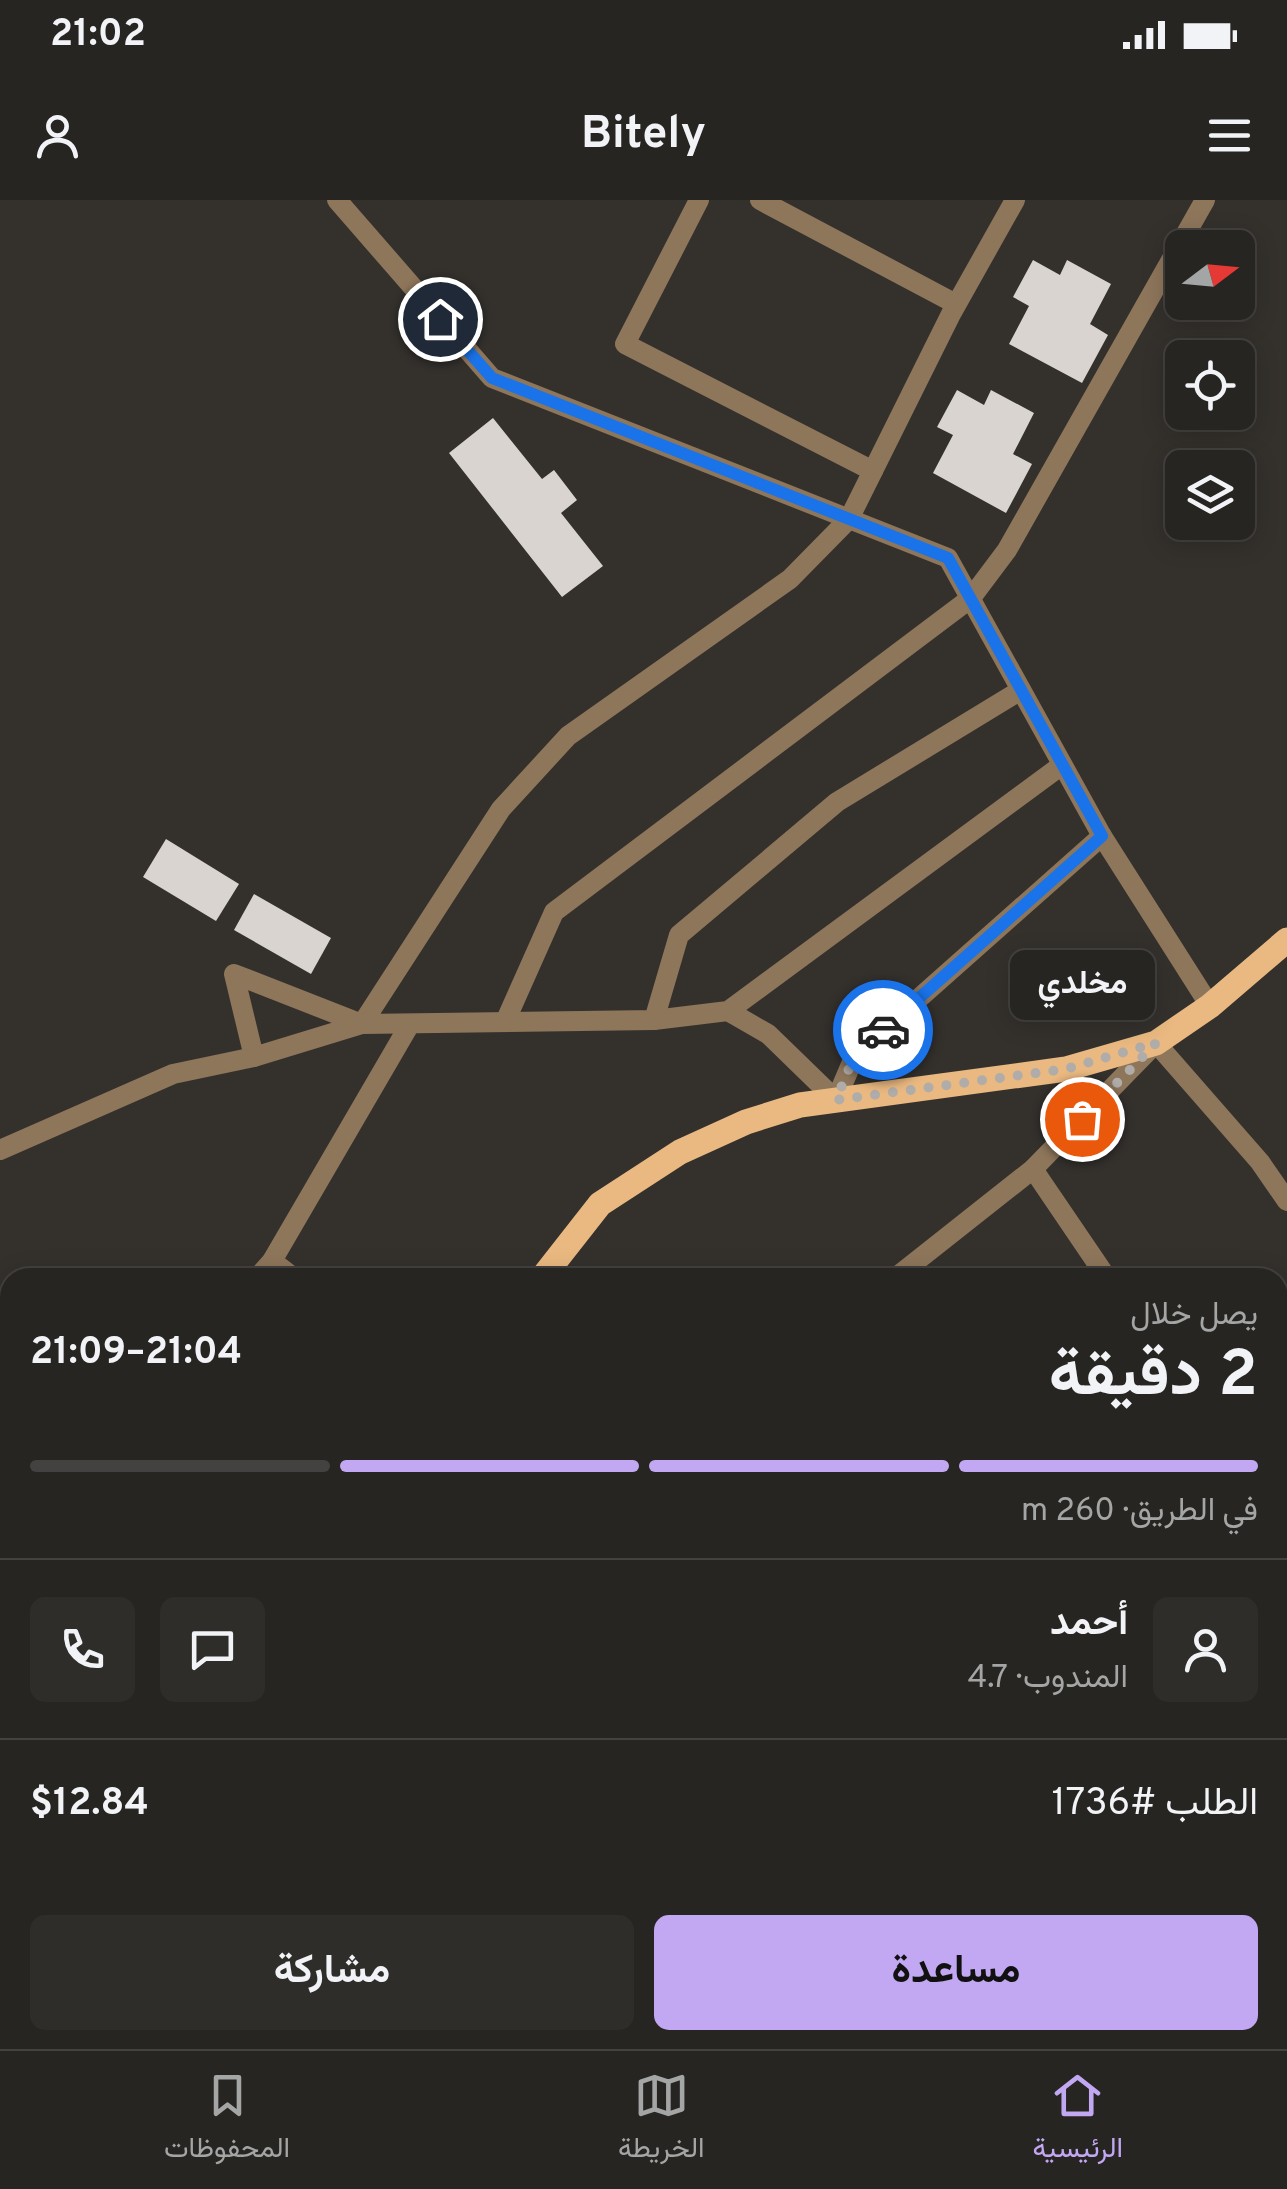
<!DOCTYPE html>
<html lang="ar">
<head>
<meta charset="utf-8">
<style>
	:root { --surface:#272522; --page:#2f2d2a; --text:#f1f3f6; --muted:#a4a5a5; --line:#434240; --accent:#c2a8f3 }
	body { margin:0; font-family:Overpass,Vazirmatn,sans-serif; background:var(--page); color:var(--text); direction:rtl; height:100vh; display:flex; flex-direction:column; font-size:38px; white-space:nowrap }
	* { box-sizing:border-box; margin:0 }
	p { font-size:32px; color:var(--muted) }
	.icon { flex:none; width:55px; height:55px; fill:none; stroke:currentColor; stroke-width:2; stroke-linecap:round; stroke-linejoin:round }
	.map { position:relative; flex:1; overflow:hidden; direction:ltr }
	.sheet { position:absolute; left:0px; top:1068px; width:1288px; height:782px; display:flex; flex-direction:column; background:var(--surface); border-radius:30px 30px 0 0; box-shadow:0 5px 25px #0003,0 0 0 2px var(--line); direction:rtl }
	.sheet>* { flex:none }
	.needle { width:65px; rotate:74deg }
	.fabs { position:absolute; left:1165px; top:30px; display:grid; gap:20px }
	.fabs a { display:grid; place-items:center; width:90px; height:90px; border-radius:15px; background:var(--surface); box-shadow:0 5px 25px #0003,0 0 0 2px var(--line); font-size:50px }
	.pin { position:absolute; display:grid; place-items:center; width:85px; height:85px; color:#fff; margin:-42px; border:5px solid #fff; border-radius:50%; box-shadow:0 2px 10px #0007 }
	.courier { position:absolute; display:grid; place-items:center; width:100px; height:100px; margin:-50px; border:8px solid #1a73e8; border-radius:50%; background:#fff; color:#222; box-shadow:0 2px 12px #0007 }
	.bubble { position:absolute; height:70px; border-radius:15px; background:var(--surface); box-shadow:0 5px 25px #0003,0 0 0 2px var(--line); font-size:32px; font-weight:700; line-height:70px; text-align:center; direction:rtl }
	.summary em { font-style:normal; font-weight:700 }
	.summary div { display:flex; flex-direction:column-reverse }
	.summary { display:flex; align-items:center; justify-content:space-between; height:170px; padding:0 30px }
	h1 { font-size:65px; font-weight:700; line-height:75px }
	.bar { display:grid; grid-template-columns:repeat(4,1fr); gap:15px 10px; align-content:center; height:120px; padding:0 30px }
	.bar i { height:12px; border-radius:8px; background:var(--line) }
	.bar .active { background:var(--accent) }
	.bar p { grid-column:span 4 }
	.line { display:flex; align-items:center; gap:25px; padding:0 30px; border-top:2px solid var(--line) }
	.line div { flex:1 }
	.round { display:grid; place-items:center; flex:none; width:105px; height:105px; border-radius:15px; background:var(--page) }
	.cta { display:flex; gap:20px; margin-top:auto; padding:20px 30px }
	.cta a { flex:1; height:115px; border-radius:15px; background:var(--accent); color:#111; font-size:40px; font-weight:700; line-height:115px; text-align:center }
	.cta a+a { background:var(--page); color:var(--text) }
	.status { display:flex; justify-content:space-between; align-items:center; height:70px; padding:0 50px; background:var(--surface); direction:ltr }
	.status svg { height:28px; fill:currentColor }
	header { display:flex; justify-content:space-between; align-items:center; height:130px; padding:0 30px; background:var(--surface); font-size:45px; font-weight:700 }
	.tabs { display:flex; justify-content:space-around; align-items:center; height:140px; border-top:2px solid var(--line); background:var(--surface); font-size:28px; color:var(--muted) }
	.tabs a { display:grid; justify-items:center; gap:5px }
	.tabs .active { color:var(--accent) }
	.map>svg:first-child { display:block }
	.building { fill:#d9d4cf }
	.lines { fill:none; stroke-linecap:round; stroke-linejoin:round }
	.lane { stroke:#8e765b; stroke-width:18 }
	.street { stroke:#8e765b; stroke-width:20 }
	.secondary { stroke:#c29c71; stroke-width:20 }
	.primary { stroke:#eab981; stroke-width:25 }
	.done { stroke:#afaca9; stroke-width:10; stroke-dasharray:0 18 }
	.route { stroke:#1a73e8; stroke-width:12 }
</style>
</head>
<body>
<div class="status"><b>21:02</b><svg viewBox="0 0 49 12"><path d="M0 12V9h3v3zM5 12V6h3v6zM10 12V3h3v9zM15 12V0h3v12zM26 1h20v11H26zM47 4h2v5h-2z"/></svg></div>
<header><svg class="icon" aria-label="menu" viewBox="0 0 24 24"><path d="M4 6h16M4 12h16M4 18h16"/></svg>Bitely<svg class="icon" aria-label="person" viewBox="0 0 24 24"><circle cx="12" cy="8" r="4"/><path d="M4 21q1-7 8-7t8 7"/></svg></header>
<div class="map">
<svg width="1287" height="1849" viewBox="0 0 1287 1849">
	<rect width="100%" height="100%" fill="#34312d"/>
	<g class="building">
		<path d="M1033 60 1060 75 1067 60 1111 84 1090 124 1108 135 1082 183 1009 144 1029 106 1013 97Z"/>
		<path d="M957 190 984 205 991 190 1034 213 1013 254 1032 264 1006 313 933 273 953 235 937 227Z"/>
		<path d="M493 218 542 279 554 270 577 300 561 313 603 366 562 397 449 253Z"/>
		<path d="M166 639 239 684 216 721 143 677Z"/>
		<path d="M254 694 331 738 311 774 234 730Z"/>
	</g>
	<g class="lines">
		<path class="lane" d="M227 1849 232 1840"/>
		<g class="street">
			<path d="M337 0 492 178 948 358 1102 636 1210 806"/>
			<path d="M699 0 625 144 873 271"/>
			<path d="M760 0 956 104"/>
			<path d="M1015 0 951 114 849 319 790 379 568 536 501 609 362 824 654 820 728 811 1062 565"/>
			<path d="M234 774 362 824 254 857Z"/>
			<path d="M728 811 768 834 836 900 855 855 1102 636"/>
			<path d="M654 820 679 735 837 602 1021 490"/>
			<path d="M505 822 554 712 971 398 1007 350 1205 0"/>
			<path d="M0 950 173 874 254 857"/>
			<path d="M1033 969 1107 1078"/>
			<path d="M272 1061 294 1078"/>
			<path d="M257 1078 272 1061 410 824"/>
			<path d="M895 1078 1033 969 1156 843 1260 962 1287 1001"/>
			<path d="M1278 1364 1287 1359"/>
			<path d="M0 1375 10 1362"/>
			<path d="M0 1499 10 1520"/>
			<path d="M0 1695 10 1681"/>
			<path d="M1272 1840 1282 1849"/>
			<path d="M495 1849 501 1840"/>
			<path d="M581 1849 582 1840"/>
			<path d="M1141 1849 1147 1840"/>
		</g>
		<path class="secondary" d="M417 1849 421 1840"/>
		<g class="primary">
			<path d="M542 1078 600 1004 680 952 746 922 800 905 1066 869 1156 843 1210 806 1287 740"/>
			<path d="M127 1849 132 1840"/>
		</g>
	</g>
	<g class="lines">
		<path class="done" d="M883 830 855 854 836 900 1066 869 1156 843 1082 919"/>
		<path class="route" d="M440 119 492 178 948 358 1102 636 883 830"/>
	</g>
</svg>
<div class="fabs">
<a><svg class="needle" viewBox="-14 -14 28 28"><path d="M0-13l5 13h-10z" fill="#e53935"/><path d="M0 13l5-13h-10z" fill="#a4a5a5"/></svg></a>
<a><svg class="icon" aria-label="locate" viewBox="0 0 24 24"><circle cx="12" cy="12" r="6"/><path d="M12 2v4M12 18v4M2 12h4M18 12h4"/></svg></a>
<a><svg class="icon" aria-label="layers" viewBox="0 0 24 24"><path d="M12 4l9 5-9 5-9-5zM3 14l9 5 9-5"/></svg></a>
</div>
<div class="pin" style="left:1082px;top:919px;background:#ea580c"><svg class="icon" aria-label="bag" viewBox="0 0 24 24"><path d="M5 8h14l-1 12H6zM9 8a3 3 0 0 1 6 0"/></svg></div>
<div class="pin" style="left:440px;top:119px;background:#1f2937"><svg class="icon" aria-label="home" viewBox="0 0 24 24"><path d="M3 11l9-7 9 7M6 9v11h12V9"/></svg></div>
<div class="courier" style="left:883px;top:830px"><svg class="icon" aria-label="car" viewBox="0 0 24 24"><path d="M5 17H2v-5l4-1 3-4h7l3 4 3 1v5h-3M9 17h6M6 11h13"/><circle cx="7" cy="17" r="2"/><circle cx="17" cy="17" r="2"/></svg></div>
<div class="bubble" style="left:1010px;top:750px;width:145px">مخلدي</div>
<section class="sheet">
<div class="summary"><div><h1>2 دقيقة</h1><p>يصل خلال</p></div><em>21:04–21:09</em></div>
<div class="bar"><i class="active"></i><i class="active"></i><i class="active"></i><i></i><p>في الطريق · 260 m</p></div>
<div class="line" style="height:180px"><a class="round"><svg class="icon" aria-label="person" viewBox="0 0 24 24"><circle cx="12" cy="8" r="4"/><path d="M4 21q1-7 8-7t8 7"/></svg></a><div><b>أحمد</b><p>المندوب · 4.7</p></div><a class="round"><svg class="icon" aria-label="chat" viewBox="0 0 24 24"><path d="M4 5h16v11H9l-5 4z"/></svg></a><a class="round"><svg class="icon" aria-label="phone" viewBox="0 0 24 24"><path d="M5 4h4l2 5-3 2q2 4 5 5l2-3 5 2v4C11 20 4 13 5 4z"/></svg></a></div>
<div class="line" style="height:130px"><div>الطلب #1736</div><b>$12.84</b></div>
<div class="cta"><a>مساعدة</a><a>مشاركة</a></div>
</section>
</div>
<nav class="tabs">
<a class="active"><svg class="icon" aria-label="home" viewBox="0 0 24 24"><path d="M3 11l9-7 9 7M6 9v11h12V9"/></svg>الرئيسية</a>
<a><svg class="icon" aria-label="map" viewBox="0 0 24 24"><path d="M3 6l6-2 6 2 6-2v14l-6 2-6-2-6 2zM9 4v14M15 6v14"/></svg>الخريطة</a>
<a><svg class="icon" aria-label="saved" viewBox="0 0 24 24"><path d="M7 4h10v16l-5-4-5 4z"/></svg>المحفوظات</a>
</nav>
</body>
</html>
